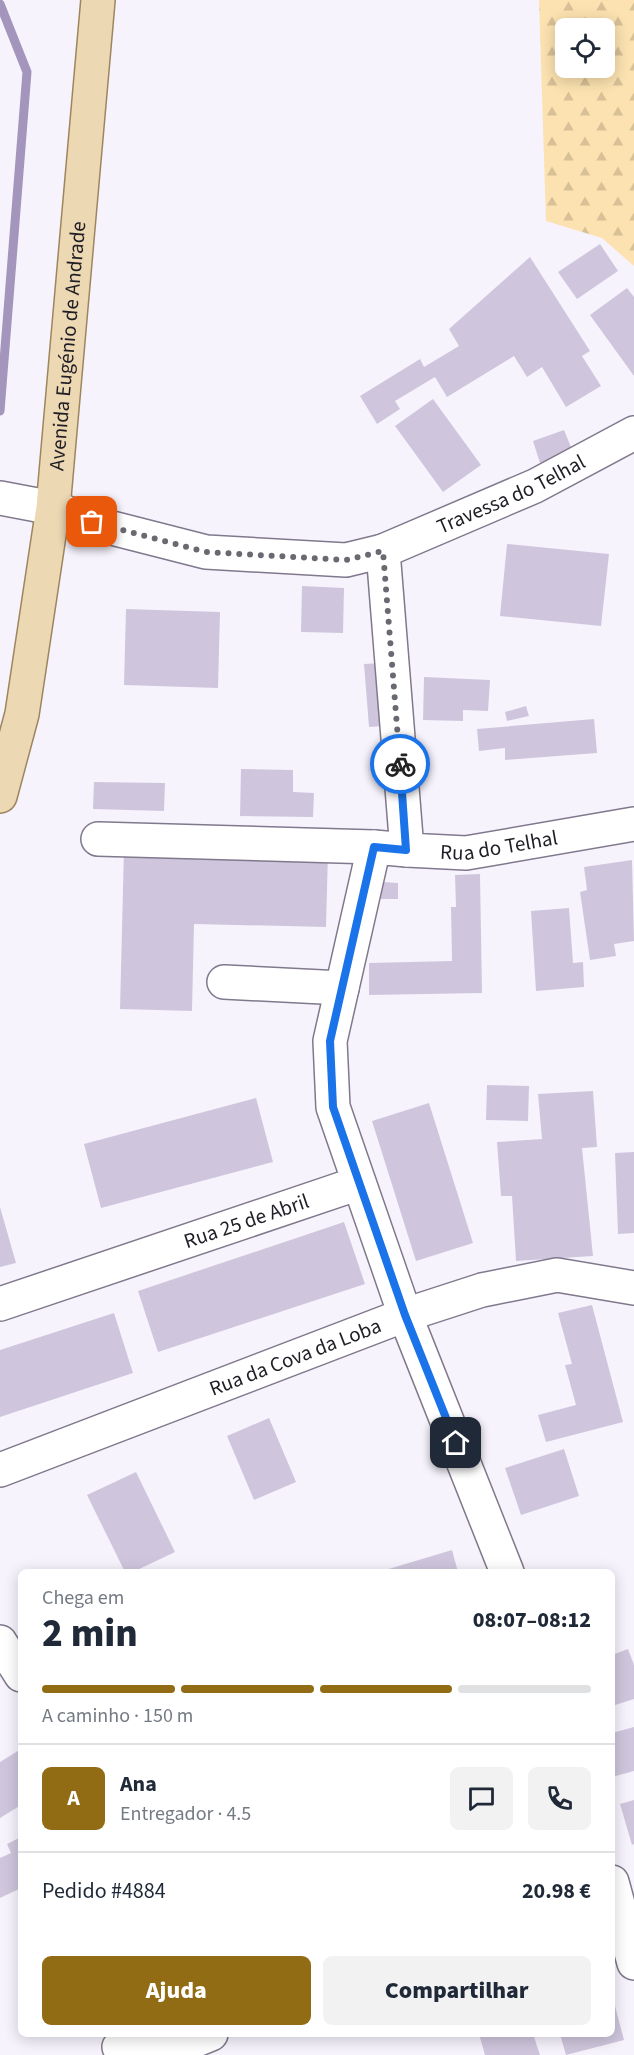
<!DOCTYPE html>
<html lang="pt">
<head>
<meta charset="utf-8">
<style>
	:root { --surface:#fff; --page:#f2f2f3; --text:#1f2937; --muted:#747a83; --line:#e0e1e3; --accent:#926c14 }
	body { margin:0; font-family:"Source Sans 3",sans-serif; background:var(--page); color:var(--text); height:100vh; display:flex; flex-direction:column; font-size:22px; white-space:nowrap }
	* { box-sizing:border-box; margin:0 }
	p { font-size:20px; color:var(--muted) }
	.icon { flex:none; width:33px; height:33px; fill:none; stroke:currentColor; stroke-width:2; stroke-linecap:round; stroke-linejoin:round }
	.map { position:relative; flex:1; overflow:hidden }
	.side { position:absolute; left:18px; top:1569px; width:597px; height:468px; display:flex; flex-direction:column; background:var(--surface); border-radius:9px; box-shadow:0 3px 15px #0003 }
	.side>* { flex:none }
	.fabs { position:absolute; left:555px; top:18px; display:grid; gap:12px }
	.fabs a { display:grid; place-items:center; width:60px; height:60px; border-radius:9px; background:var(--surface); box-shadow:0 3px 15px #0003; font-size:30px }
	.pin { position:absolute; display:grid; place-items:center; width:51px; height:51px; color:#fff; margin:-26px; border-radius:12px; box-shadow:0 3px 9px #0006 }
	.courier { position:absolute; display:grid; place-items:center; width:60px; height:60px; margin:-30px; border:4px solid #1a73e8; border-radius:50%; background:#fff; color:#222; box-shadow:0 2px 8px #0007 }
	.summary em { font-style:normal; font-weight:800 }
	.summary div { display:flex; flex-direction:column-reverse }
	.summary { display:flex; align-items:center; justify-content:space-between; height:102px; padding:0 24px }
	h1 { font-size:39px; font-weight:800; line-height:45px }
	.bar { display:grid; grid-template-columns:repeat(4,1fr); gap:9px 6px; align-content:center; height:72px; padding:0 24px }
	.bar i { height:8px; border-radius:4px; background:var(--line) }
	.bar .selected { background:var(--accent) }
	.bar p { grid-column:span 4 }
	.line { display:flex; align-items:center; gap:15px; padding:0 24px; border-top:2px solid var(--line) }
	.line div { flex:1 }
	.round { display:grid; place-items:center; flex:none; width:63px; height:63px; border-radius:9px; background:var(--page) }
	.cta { display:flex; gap:12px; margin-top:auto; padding:12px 24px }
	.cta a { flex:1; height:69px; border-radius:9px; background:var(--accent); color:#fff; font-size:24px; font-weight:800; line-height:69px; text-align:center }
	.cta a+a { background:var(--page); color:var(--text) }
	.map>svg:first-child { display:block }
	.forest { fill:url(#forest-firs); fill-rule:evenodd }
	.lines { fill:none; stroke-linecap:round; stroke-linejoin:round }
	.stream { stroke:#a495bc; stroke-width:9 }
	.building { fill:#cfc6dd }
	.minor-casing { stroke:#80788c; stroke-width:36 }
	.major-casing { stroke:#9d865f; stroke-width:36 }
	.minor { stroke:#fff; stroke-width:33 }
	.major { stroke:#ecd8b2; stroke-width:33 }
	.done { stroke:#6b6871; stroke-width:6; stroke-dasharray:0 10.8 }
	.route { stroke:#1a73e8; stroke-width:8 }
	.labels { text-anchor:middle; stroke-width:4.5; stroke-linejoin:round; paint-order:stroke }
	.street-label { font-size:21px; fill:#201d25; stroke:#f7f3fd }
</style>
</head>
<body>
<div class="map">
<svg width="634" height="2055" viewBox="0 0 634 2055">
	<defs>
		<pattern id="forest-firs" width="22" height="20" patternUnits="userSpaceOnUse" patternTransform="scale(1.5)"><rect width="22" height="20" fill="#fce2b0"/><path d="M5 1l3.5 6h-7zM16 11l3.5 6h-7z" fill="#d8c197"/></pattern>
	</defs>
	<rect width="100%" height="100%" fill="#f7f3fd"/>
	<path class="forest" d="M539 0H634V266L602 238 546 221ZM566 28H604V68H566Z"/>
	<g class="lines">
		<path class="stream" d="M0 4 27 72 0 411"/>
	</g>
	<g class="building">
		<path d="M600 244 618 271 577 299 558 272Z"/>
		<path d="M530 257 590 351 582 356 601 386 566 407 542 367 527 377 514 356 447 397 435 377 395 401 400 409 377 424 360 396 420 359 424 367 459 346 449 329Z"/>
		<path d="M627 288 634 297V376L590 315Z"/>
		<path d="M433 399 481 465 443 492 395 426Z"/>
		<path d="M564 430 573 452 540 463 533 441Z"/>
		<path d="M507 544 609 554 601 626 500 616Z"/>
		<path d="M302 586 344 588 343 633 301 632Z"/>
		<path d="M126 609 220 612 218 688 124 685Z"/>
		<path d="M381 663 385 726 369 727 364 664Z"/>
		<path d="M424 677 490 680 488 711 463 710V721L423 720Z"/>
		<path d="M526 706 529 716 507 721 505 712Z"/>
		<path d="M594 719 597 753 505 760V748L479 751 477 729Z"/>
		<path d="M241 769 293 770V792L314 793 313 817 240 816Z"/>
		<path d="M94 782 165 783 164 811 93 809Z"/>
		<path d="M124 848 328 853 326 927 194 924 192 1011 120 1009Z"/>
		<path d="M632 860 634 941 614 944 616 956 590 960 580 892 587 890 584 867Z"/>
		<path d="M480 874 482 993 369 995V963L452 961 451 907H456L455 875Z"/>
		<path d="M382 882 398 883V899H381Z"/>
		<path d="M569 908 573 963 583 962 584 987 536 991 531 911Z"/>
		<path d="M487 1085 529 1086 528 1121 486 1120Z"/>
		<path d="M593 1091 597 1147 582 1148 593 1256 516 1261 512 1196H501L497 1142 542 1139 538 1094Z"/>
		<path d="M256 1098 273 1162 101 1208 84 1144Z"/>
		<path d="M429 1103 473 1243 416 1261 372 1121Z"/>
		<path d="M634 1152V1233L618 1234 615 1153Z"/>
		<path d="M0 1207 16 1263 0 1267Z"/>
		<path d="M344 1222 365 1284 158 1352 138 1291Z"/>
		<path d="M592 1305 623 1422 546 1442 538 1415 576 1405 565 1365 572 1364 558 1313Z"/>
		<path d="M114 1313 133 1373 0 1417V1350Z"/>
		<path d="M269 1418 296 1482 254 1500 227 1436Z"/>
		<path d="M564 1449 579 1496 521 1515 505 1468Z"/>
		<path d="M136 1472 175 1552 133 1572H125L87 1495Z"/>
		<path d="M452 1550 458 1572H382V1571Z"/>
		<path d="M628 1649 634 1665V1699L612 1706V1655Z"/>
		<path d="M634 1727V1771L612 1777V1733Z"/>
		<path d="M21 1749V1805L0 1818V1762Z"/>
		<path d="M634 1800V1844L632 1845 620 1804Z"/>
		<path d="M21 1837V1888L0 1898V1858L11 1853 7 1844Z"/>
		<path d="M615 2006 624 2040 566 2055 560 2034H612V2007Z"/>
		<path d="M479 2034H533L540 2055H485Z"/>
	</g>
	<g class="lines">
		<g class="minor-casing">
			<g id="minor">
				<path id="s1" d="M0 498 53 508 112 528 206 552 346 560 383 551 407 850 466 853 634 824"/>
				<path id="s2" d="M383 551 535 486 634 433"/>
				<path d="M98 839 374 847"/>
				<path d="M407 850 374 847 330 1041 333 1107 405 1315 507 1572"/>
				<path d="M224 982 342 988"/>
				<path id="s3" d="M0 1304 359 1183"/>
				<path id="s4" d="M0 1470 405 1315 482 1290 557 1275 634 1288"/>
				<path d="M0 1642 21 1675"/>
				<path d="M612 1882 634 1963"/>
				<path d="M119 2047 172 2050 211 2034"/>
			</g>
		</g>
		<g class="major-casing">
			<g id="major">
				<path id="s5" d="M0 796 22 714 53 508 98 0"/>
			</g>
		</g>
		<use href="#minor" class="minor"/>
		<use href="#major" class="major"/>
	</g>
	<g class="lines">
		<path class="done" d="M92 522 206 552 346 560 383 551 400 764"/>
		<path class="route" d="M400 764 406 850 374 847 330 1041 333 1107 405 1315 456 1443"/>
	</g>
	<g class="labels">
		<g class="street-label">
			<text dy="7" stroke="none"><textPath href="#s5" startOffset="456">Avenida Eugénio de Andrade</textPath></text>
			<text dy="7" stroke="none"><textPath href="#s2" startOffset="140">Travessa do Telhal</textPath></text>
			<text dy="7" stroke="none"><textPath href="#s1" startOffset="784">Rua do Telhal</textPath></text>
			<text dy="7" stroke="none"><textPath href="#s3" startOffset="260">Rua 25 de Abril</textPath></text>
			<text dy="7" stroke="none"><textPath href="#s4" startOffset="316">Rua da Cova da Loba</textPath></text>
		</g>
	</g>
</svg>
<div class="fabs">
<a><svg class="icon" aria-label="locate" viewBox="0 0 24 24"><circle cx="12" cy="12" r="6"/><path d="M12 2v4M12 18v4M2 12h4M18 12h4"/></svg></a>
</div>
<div class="pin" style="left:92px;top:522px;background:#ea580c"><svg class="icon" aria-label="bag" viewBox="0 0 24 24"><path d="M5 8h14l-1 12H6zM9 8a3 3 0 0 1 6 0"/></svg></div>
<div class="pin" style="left:456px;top:1443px;background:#1f2937"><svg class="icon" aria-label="home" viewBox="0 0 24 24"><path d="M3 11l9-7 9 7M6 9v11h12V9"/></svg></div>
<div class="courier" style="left:400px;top:764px"><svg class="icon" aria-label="bike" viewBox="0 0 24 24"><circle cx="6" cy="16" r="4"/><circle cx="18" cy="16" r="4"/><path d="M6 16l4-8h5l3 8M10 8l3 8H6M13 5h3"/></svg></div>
<section class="side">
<div class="summary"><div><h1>2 min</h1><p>Chega em</p></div><em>08:07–08:12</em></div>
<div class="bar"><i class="selected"></i><i class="selected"></i><i class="selected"></i><i></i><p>A caminho · 150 m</p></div>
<div class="line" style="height:108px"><b class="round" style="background:var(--accent);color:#fff">A</b><div><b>Ana</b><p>Entregador · 4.5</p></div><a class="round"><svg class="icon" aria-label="chat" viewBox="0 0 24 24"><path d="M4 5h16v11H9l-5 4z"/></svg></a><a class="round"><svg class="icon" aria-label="phone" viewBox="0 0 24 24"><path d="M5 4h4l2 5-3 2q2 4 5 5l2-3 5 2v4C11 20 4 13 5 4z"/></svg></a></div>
<div class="line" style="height:78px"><div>Pedido #4884</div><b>20.98 €</b></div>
<div class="cta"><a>Ajuda</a><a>Compartilhar</a></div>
</section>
</div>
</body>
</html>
